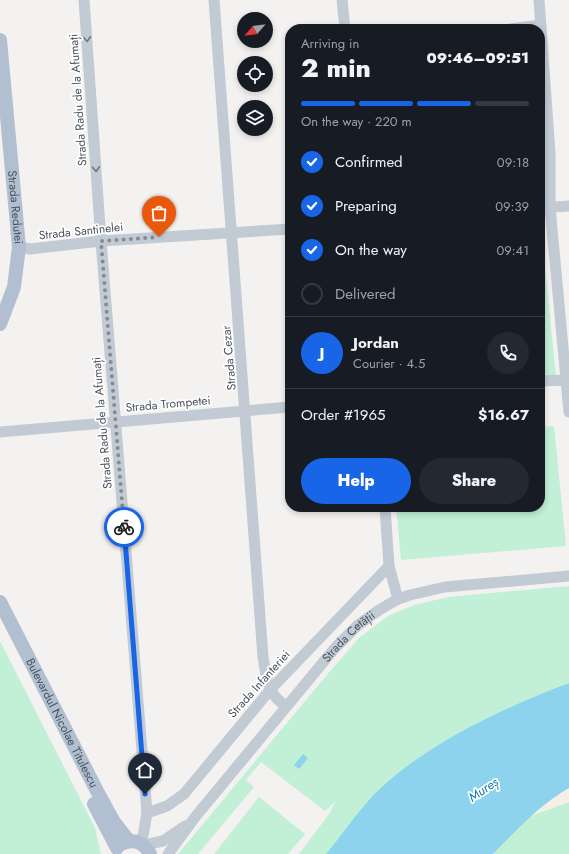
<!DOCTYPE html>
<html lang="en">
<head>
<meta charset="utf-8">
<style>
	:root { --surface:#171b24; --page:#242831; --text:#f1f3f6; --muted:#9ea1a6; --line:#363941; --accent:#1865e7 }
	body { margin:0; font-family:Jost,sans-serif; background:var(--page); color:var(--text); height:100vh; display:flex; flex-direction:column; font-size:15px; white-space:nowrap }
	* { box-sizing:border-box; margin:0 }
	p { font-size:13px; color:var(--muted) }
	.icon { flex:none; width:22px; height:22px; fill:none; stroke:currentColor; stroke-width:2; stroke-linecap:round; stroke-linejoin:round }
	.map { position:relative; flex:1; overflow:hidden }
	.side { position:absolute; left:285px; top:24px; width:260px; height:488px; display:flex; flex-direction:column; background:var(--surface); border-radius:16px; box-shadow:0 2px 6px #0003 }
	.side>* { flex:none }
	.needle { width:26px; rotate:242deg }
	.tools { position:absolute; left:237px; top:12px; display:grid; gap:8px }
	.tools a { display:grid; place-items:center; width:36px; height:36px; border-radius:50%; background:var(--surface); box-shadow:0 2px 6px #0003; font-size:20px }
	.pin { position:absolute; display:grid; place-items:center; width:34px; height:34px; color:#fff; margin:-41px -17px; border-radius:50% 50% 50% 0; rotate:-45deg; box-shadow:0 0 4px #0007 }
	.pin .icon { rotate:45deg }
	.courier { position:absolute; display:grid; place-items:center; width:40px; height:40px; margin:-20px; border:3px solid #1865e7; border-radius:50%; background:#fff; color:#222; box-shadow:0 1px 5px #0007 }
	.summary em { font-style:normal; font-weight:800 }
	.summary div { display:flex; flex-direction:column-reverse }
	.summary { display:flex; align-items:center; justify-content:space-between; height:68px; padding:0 16px }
	h1 { font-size:26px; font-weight:800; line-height:30px }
	.bar { display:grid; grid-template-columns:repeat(4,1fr); gap:6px 4px; align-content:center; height:48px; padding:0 16px }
	.bar i { height:5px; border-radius:3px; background:var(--line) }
	.bar .current { background:var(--accent) }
	.bar p { grid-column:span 4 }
	.line { display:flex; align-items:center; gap:10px; padding:0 16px; border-top:1px solid var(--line) }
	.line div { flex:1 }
	.round { display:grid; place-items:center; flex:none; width:42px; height:42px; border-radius:21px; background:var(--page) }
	ol { padding:0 16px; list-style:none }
	li { display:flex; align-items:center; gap:12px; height:44px }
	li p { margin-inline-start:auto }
	li .icon { padding:4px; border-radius:50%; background:var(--accent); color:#fff; stroke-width:4 }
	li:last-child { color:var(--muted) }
	li i { width:22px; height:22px; border:2px solid var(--line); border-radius:50% }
	.button { display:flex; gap:8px; margin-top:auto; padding:8px 16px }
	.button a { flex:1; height:46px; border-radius:24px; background:var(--accent); color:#fff; font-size:16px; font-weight:800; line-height:46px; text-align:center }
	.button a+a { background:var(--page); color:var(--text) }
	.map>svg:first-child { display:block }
	.green { fill:#c1f0d6 }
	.sand { fill:#f4f0e3 }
	.water { fill:#8ed3ed }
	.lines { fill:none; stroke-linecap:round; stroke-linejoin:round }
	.minor { stroke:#c2cbd3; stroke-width:11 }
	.major { stroke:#b1bfd0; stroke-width:14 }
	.oneway { stroke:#6d7782 }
	.done { stroke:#858b92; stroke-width:4; stroke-dasharray:0 7.2 }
	.route { stroke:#1865e7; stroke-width:5 }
	.labels { text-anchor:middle; stroke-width:3.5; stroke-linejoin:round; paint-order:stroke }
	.street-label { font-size:12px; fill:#49535f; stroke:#fff }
	.water-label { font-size:13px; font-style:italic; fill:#0b7da8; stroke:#fff }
</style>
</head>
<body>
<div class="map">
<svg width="569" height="854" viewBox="0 0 569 854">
	<rect width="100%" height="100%" fill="#f4f2f1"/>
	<g class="green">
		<path d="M540 217 556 376 540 377Z"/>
		<path d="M554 426 566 546 401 560 396 507H540V427Z"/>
		<path d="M569 586V683C502 708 416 748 368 801 353 818 340 837 326 854H299L329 814 335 802 325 811 261 762 246 780 254 787 198 854H178L331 670 360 637 388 616 414 605 448 597Z"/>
		<path d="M0 641 95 828 101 854H0Z"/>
		<path d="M259 797 305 834 288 854H214Z"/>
		<path d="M569 802V854H493L530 816Z"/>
	</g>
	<path class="sand" d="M569 788V802L530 816 547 802Z"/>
	<g class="water">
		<path d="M569 683V788C539 805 517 830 493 854H326C340 837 353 818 368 801 416 748 502 708 569 683Z"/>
		<path d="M303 754 308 758 299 769 294 765Z"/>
	</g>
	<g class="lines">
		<g class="minor">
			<path d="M84 0 101 241 147 813 143 836 138 842"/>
			<path d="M214 0 263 657C267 679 266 693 286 706"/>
			<path d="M342 0 345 29"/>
			<path d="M539 0 550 153V207L569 412"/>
			<path d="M510 29 541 25"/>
			<path d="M540 154 550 153"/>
			<path d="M540 208 569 206"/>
			<path d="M19 247 30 249 101 241 290 229"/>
			<path d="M540 381 566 380"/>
			<path d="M0 432 290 407"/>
			<path d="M385 507 389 566 398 599"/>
			<path d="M147 813 167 806 184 794 270 690 389 566"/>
			<path d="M144 845 163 841 185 826"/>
			<path id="s1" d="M168 854 196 816 335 648 358 625 379 610 398 599 410 595 445 587 569 576"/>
		</g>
		<g class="major">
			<path id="s2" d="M0 40 19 247 14 287 0 324"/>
			<path id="s3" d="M0 602 97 791 114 822 129 841"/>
			<path d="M94 804 117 848"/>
			<path d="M121 844C133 838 144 842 150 854"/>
		</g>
	</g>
	<defs><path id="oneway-chevron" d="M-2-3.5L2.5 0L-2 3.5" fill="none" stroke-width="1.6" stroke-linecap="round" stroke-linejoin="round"/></defs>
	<g class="oneway">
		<use href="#oneway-chevron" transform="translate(87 39) rotate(86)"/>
		<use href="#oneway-chevron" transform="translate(96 169) rotate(86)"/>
	</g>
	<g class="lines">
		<path class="done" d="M124 527 101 241 159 237"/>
		<path class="route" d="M124 527 145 794"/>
	</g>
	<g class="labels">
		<g class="street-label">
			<text transform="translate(78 100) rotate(-94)" y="4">Strada Radu de la Afumați</text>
			<text dy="4" stroke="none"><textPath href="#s2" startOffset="168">Strada Redutei</textPath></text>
			<text transform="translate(81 231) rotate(-6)" y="4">Strada Santinelei</text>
			<text transform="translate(229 358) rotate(-95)" y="4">Strada Cezar</text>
			<text transform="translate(168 404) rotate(-5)" y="4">Strada Trompetei</text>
			<text transform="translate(102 423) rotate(-95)" y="4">Strada Radu de la Afumați</text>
			<text dy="4" stroke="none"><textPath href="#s1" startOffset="283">Strada Cetății</textPath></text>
			<text transform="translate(259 684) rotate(-48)" y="4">Strada Infanteriei</text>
			<text dy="4" stroke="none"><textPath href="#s3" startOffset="136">Bulevardul Nicolae Titulescu</textPath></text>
		</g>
		<g class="water-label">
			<text transform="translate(483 789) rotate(-34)" y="5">Mureș</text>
		</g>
	</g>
</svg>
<div class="tools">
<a><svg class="needle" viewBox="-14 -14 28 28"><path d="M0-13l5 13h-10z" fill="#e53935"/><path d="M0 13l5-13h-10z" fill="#9ea1a6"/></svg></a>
<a><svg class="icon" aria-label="locate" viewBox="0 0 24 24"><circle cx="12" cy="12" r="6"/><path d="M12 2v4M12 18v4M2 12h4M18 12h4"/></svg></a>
<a><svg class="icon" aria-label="layers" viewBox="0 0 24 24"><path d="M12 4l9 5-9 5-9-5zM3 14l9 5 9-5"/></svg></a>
</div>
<div class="pin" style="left:159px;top:237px;background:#ea580c"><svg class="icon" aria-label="bag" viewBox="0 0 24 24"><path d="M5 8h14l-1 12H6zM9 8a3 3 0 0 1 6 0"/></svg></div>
<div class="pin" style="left:145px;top:794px;background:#1f2937"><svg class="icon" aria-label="home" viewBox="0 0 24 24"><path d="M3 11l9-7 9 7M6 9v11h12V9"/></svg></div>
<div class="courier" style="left:124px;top:527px"><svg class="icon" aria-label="bike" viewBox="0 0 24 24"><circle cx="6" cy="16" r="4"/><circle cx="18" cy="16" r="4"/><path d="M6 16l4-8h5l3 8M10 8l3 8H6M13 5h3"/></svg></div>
<section class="side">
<div class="summary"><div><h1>2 min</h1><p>Arriving in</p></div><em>09:46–09:51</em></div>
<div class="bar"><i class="current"></i><i class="current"></i><i class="current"></i><i></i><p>On the way · 220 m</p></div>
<ol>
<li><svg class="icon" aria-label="check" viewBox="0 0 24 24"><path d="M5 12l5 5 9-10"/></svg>Confirmed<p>09:18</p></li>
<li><svg class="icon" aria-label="check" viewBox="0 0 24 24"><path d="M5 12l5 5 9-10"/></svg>Preparing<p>09:39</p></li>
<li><svg class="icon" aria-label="check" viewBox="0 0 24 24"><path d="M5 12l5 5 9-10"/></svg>On the way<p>09:41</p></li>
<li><i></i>Delivered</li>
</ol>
<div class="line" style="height:72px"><b class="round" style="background:var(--accent);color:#fff">J</b><div><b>Jordan</b><p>Courier · 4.5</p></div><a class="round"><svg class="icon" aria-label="phone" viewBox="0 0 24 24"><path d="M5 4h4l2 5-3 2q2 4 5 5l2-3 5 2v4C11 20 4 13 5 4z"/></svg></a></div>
<div class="line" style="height:52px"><div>Order #1965</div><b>$16.67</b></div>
<div class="button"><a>Help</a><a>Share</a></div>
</section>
</div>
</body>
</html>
